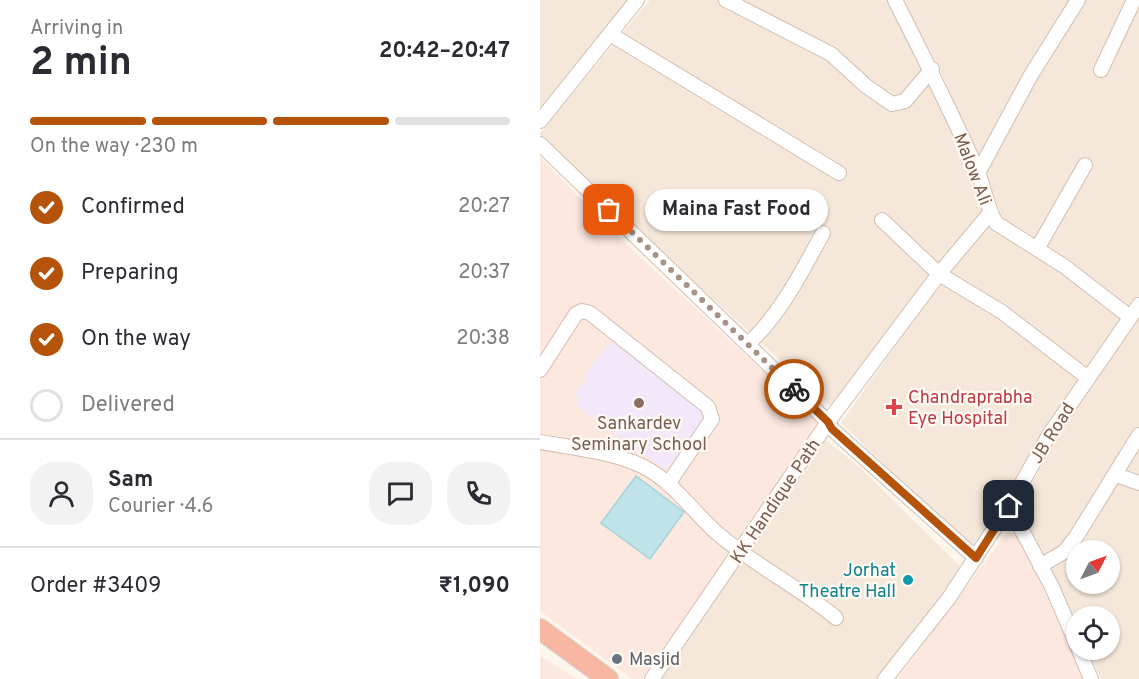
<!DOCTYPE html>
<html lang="en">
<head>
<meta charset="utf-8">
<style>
	:root { --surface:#fff; --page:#f2f2f3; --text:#2b2b33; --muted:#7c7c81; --line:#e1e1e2; --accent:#b45309 }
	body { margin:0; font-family:Overpass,sans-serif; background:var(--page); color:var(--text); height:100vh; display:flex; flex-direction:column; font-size:22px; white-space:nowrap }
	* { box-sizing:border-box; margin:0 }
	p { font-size:20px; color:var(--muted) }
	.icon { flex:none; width:33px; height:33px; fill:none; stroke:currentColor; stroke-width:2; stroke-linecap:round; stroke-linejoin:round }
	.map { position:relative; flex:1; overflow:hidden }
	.panel { display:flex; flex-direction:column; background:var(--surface); width:540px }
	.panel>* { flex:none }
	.needle { width:39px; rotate:48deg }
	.controls { position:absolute; left:526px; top:540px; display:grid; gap:12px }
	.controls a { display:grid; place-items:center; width:54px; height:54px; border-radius:50%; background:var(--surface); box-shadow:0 2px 4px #0004; font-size:30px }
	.pin { position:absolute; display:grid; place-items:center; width:51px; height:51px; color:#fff; margin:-26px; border-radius:12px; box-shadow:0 3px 9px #0006 }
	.courier { position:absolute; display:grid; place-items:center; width:60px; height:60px; margin:-30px; border:4px solid #b45309; border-radius:50%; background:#fff; color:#222; box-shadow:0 2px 8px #0007 }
	.bubble { position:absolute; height:42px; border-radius:21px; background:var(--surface); box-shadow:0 2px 4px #0004; font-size:20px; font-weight:700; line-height:42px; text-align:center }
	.summary em { font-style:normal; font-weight:700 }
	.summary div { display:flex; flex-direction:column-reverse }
	.summary { display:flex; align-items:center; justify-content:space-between; height:102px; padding:0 30px }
	h1 { font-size:39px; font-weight:700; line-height:45px }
	.bar { display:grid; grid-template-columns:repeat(4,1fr); gap:9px 6px; align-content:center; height:72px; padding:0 30px }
	.bar i { height:8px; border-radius:4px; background:var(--line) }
	.bar .selected { background:var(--accent) }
	.bar p { grid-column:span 4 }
	.line { display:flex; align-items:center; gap:15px; padding:0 30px; border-top:2px solid var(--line) }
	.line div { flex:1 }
	.round { display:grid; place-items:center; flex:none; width:63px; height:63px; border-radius:24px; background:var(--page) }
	ol { padding:0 30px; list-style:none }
	li { display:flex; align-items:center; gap:18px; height:66px }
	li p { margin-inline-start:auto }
	li .icon { padding:6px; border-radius:50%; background:var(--accent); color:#fff; stroke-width:4 }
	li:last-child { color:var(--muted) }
	li i { width:33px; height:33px; border:3px solid var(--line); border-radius:50% }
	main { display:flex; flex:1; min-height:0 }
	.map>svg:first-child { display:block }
	.residential { fill:#f5e8da; fill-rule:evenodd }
	.commercial { fill:#fde8e0 }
	.education { fill:#f3e8fa }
	.water { fill:#bfe3e8; stroke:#a5d3da; stroke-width:1.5 }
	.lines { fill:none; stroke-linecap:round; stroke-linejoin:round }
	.minor-casing { stroke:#d1beb0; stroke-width:16 }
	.highway-casing { stroke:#dad1cd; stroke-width:22 }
	.minor { stroke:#fff; stroke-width:14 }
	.highway { stroke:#f7b7a3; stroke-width:20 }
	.done { stroke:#a89285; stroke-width:6; stroke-dasharray:0 10.8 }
	.route { stroke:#b45309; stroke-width:8 }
	.education-dot { fill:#8d6e63; stroke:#fffaf3; stroke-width:2 }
	.health-dot { fill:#e0444e; stroke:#fffaf3; stroke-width:2 }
	.culture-dot { fill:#0f9aa8; stroke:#fffaf3; stroke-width:2 }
	.worship-dot { fill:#6b7280; stroke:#fffaf3; stroke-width:2 }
	.labels { text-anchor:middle; stroke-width:4.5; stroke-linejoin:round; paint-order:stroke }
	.street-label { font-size:18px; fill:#7a5c4d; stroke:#fffaf3 }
	.health-label { font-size:18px; fill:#be3a42; stroke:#fffaf3; text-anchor:start }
	.education-label { font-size:18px; fill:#785e54; stroke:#fffaf3 }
	.culture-label { font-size:18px; fill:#0d838f; stroke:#fffaf3; text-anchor:end }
	.worship-label { font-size:18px; fill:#5b616d; stroke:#fffaf3; text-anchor:start }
</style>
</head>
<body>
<main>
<section class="panel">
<div class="summary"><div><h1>2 min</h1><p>Arriving in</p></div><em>20:42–20:47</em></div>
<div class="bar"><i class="selected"></i><i class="selected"></i><i class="selected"></i><i></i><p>On the way · 230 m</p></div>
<ol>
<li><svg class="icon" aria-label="check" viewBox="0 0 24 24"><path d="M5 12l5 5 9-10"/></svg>Confirmed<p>20:27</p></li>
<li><svg class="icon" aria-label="check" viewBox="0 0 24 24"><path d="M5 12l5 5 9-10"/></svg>Preparing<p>20:37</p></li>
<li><svg class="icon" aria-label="check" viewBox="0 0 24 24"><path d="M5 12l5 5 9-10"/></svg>On the way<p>20:38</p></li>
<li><i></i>Delivered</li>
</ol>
<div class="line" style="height:108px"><a class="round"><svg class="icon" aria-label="person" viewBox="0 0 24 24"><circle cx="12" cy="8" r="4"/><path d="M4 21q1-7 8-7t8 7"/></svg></a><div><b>Sam</b><p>Courier · 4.6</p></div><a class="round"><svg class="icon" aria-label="chat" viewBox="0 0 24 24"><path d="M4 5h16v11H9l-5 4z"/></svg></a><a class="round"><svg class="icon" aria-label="phone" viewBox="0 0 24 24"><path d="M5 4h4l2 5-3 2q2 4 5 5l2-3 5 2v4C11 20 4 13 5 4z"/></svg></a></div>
<div class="line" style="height:78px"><div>Order #3409</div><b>₹1,090</b></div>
</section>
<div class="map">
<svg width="599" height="679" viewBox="0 0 599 679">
	<rect width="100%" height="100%" fill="#fdf6ec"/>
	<g class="residential">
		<path d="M0 0H89L0 112Z"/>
		<path d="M110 0H348L394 87 443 212 290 406 0 140V133Z"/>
		<path d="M363 0H599V296L589 308 526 262 465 223 402 74Z"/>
		<path d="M444 221 523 272 583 319 540 377 456 518 433 550 301 423Z"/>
		<path d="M599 316V679H561L548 650H570V616H537V625L478 509 526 420ZM537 550H570V584H537Z"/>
		<path d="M285 440 316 464 422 568 388 616 339 679H118L275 457Z"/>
	</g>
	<g class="commercial">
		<path d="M0 157 71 230 278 422 181 568 102 679H92L0 611Z"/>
		<path d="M471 527 491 561 544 679H357Z"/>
		<path d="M0 656 37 679H0Z"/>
	</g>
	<path class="education" d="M79 342 170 413 126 470 36 406 40 399 34 395 47 379 43 376 67 346Z"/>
	<path class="water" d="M96 476 144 512 110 559 61 523Z"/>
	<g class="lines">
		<g class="minor-casing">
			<g id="minor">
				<path d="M186 0 291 54 326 86 352 104 365 101 392 69"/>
				<path d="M355 0C383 55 410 110 436 167 444 185 446 206 456 223L524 266 590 317"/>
				<path d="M70 34 299 173"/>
				<path d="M561 70 594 0"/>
				<path d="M0 121 97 0"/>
				<path d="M0 144 288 422 292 429 436 558"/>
				<path d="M438 173 491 75 538 0"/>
				<path d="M342 220 399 274 462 312 548 378"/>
				<path d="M497 249 545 165"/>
				<path d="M208 344C241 314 262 271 283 233"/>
				<path d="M0 370 36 314 42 311 50 313 168 407 172 419 128 484"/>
				<path d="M0 442C33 448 71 451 102 466 133 481 152 511 177 533 214 565 259 587 296 618"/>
				<path d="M576 475 599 483"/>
				<path d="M469 506 512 587 537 645"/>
				<path d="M500 566 524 552 536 537 599 435"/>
				<path d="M539 650 551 679"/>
				<path d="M112 679 288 422 399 274 450 213"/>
				<path d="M345 679 409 598 469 506 509 435 599 305"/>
			</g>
		</g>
		<g class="highway-casing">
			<path id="highway" d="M0 629 68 679"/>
		</g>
		<use href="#minor" class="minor"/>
		<use href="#highway" class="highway"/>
	</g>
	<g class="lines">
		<path class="done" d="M69 210 254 389"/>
		<path class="route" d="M254 389 288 422 292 429 436 558 469 506"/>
	</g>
	<circle class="education-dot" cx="99" cy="403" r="6"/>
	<path class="health-dot" d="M351 398h6v6h6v6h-6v6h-6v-6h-6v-6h6z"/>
	<circle class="culture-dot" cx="368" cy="580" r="6"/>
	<circle class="worship-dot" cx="77" cy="659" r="6"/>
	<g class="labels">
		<g class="street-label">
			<text transform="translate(433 169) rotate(69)" y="6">Malow Ali</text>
			<text transform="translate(512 433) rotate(-58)" y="6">JB Road</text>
			<text transform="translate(235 501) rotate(-56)" y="6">KK Handique Path</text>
		</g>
		<g class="health-label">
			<text x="368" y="403">Chandraprabha<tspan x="368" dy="21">Eye Hospital</tspan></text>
		</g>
		<g class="education-label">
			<text x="99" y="429">Sankardev<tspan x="99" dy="21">Seminary School</tspan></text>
		</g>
		<g class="culture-label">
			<text x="356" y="576">Jorhat<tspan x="356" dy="21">Theatre Hall</tspan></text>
		</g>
		<g class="worship-label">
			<text x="89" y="665">Masjid</text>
		</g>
	</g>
</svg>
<div class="controls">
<a><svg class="needle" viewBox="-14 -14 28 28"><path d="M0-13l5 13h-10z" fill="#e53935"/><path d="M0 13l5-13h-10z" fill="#7c7c81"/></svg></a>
<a><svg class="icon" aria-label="locate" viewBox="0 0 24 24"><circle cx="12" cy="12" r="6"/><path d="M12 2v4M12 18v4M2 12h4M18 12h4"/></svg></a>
</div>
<div class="pin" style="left:69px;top:210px;background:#ea580c"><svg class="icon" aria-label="bag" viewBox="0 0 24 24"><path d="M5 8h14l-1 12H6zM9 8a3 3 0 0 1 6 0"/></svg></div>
<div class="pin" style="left:469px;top:506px;background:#1f2937"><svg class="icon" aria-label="home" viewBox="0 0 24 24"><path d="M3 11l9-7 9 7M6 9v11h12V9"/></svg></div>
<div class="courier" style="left:254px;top:389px"><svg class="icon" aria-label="bike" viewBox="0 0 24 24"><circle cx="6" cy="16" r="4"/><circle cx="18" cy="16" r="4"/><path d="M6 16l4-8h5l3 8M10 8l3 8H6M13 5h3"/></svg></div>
<div class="bubble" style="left:105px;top:189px;width:183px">Maina Fast Food</div>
</div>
</main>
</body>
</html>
